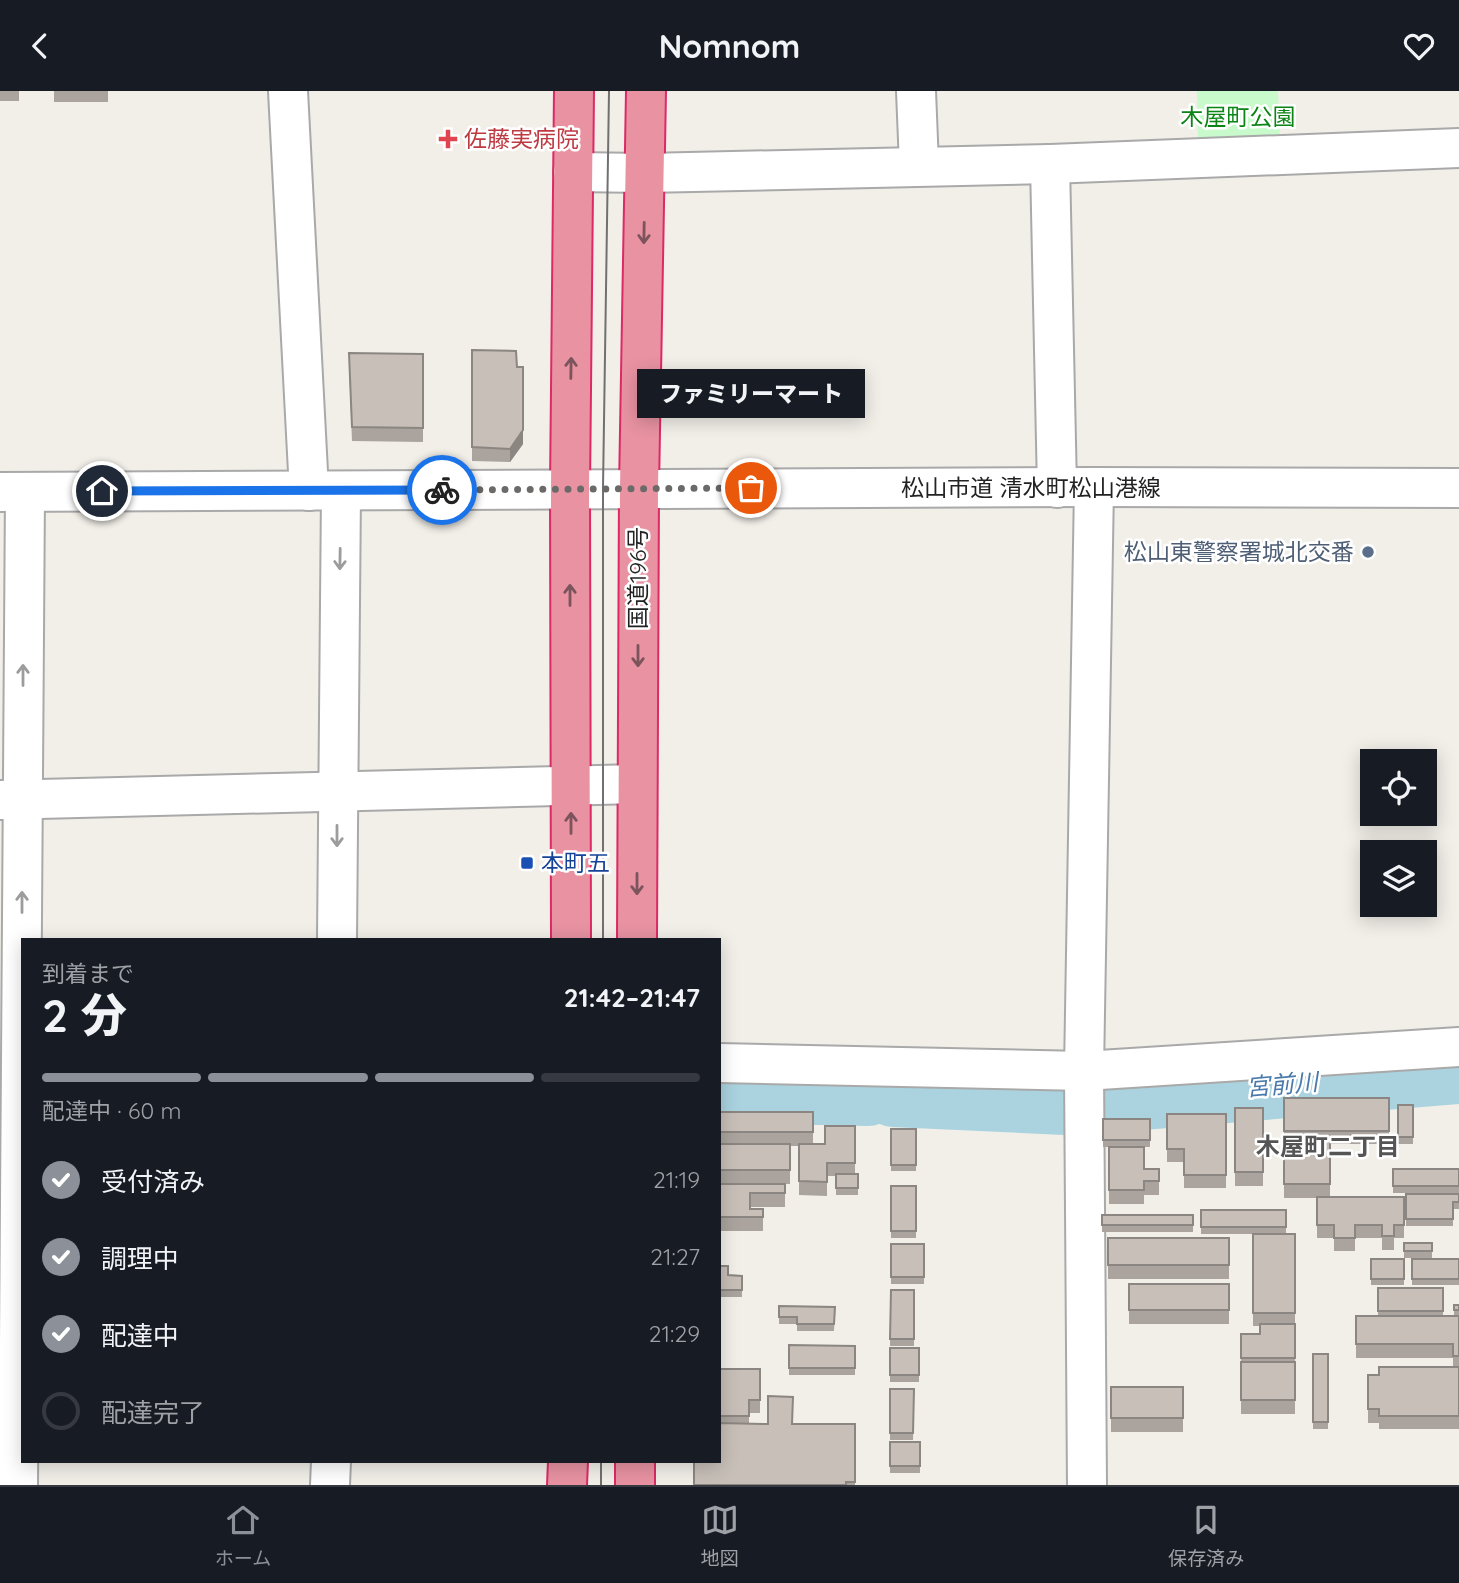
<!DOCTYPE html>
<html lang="ja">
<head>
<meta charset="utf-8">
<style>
	:root { --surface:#171b24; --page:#242831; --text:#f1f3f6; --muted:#9ea1a6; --line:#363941; --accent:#8c9099 }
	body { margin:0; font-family:Quicksand,"Noto Sans JP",sans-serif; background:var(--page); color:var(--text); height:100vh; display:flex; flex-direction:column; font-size:26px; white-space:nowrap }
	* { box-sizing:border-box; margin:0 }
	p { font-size:23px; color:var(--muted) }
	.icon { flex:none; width:38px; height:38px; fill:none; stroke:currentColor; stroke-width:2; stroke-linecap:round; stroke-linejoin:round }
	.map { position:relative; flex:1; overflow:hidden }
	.side { position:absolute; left:21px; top:847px; width:700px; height:525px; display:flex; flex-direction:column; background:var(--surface); border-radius:0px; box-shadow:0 4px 18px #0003 }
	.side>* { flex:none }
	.tools { position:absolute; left:1360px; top:658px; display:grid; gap:14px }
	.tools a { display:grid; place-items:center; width:77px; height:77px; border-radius:0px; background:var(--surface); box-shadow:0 4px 18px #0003; font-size:35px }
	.pin { position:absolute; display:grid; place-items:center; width:60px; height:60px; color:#fff; margin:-30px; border:4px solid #fff; border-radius:50%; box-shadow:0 2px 7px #0007 }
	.courier { position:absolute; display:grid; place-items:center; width:70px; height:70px; margin:-35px; border:5px solid #1a73e8; border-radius:50%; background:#fff; color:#222; box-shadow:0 2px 9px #0007 }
	.bubble { position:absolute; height:49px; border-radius:0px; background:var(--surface); box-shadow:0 4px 18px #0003; font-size:23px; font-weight:800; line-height:49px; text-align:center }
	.head em { font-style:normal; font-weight:800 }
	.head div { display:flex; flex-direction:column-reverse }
	.head { display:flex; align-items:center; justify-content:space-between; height:119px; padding:0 21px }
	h1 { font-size:46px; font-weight:800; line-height:52px }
	.bar { display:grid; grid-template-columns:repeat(4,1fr); gap:10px 7px; align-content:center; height:84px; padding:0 21px }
	.bar i { height:9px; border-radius:5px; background:var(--line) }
	.bar .current { background:var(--accent) }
	.bar p { grid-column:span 4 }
	ol { padding:0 21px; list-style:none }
	li { display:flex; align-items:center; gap:21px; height:77px }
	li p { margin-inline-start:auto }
	li .icon { padding:7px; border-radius:50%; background:var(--accent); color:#fff; stroke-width:4 }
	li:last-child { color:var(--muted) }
	li i { width:38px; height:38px; border:4px solid var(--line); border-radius:50% }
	header { display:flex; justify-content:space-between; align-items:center; height:91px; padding:0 21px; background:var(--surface); font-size:32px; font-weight:800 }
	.dock { display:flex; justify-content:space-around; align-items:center; height:98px; border-top:2px solid var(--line); background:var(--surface); font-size:19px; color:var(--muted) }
	.dock a { display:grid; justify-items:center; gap:4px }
	.dock .current { color:var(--accent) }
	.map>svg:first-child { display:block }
	.park { fill:#c8facc }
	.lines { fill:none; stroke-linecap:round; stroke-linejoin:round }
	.river { stroke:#aad3df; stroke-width:66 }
	.minor-casing { stroke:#a9a9a9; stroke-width:42 }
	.highway-casing { stroke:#dc2a67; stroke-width:42 }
	.minor { stroke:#fff; stroke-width:38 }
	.highway { stroke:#e892a2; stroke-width:38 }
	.tram { stroke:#707070; stroke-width:2 }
	.wall { fill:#aba49e }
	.shaded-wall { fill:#8b8681 }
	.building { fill:#c7bfb8; stroke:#8b8681; stroke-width:2 }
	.oneway { stroke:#7b545c }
	.oneway2 { stroke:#9c9c9c }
	.done { stroke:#6b6a68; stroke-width:7; stroke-dasharray:0 12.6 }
	.route { stroke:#1a73e8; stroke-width:9 }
	.health-dot { fill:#e0444e; stroke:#fff; stroke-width:2.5 }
	.service-dot { fill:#5c6f8a; stroke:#fff; stroke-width:2.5 }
	.transit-dot { fill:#1a4fb4; stroke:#fff; stroke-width:2.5 }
	.labels { text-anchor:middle; stroke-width:5; stroke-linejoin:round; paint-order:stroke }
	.park-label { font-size:23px; fill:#0c8416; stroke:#fff }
	.health-label { font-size:23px; fill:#be3a42; stroke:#fff; text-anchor:start }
	.street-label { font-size:23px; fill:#222; stroke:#fff }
	.service-label { font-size:23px; fill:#4e5e75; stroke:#fff; text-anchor:end }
	.transit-label { font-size:23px; fill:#164399; stroke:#fff; text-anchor:start }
	.water-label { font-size:24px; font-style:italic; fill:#4a7aab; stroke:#fff }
	.neighbourhood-label { font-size:24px; font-weight:bold; fill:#555; stroke:#fff }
</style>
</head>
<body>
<header><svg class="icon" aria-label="back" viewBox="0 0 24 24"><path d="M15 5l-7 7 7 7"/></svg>Nomnom<svg class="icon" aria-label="heart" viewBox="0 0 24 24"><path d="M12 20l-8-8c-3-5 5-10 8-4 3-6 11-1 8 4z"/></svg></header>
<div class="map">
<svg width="1459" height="1394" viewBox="0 0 1459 1394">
	<rect width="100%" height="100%" fill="#f2efe9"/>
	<path class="park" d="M1197 0H1278L1280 52H1198Z"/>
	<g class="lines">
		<g class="river">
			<path d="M719 999 868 1002"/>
			<path d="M893 1003 1065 1011"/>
			<path d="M1105 1009 1459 980"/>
		</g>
		<g class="minor-casing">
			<g id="minor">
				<path d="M288 0 309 400"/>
				<path d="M916 0 919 74"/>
				<path d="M1050 73 1057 397"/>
				<path d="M573 81 646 82 1050 73 1459 57"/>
				<path d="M0 401 1094 396 1459 397"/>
				<path d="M0 709 637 693"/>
				<path d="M337 849 341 400"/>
				<path d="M719 972 1084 980 1459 956"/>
				<path d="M18 1394 25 401"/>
				<path d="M330 1394 331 1370"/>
				<path d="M1087 1394 1084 980 1094 396"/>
			</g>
		</g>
		<g class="highway-casing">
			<g id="highway">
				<path d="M571 849 570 397 574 0"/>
				<path d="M637 849 639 397 646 0"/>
				<path d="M567 1394 568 1370"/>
				<path d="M635 1394V1370"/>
			</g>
		</g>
		<use href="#minor" class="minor"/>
		<use href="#highway" class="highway"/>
		<g class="tram">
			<path d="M603 849V397L609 0"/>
			<path d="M601 1394V1370"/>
		</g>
	</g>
	<g class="wall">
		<rect x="0" y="0" width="19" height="10"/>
		<rect x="54" y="0" width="54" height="11"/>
		<path d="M472 259 517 276 523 353 510 371 472 370Z"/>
		<path d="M423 263V351L352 350 349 276Z"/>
		<path d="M1284 1007H1389V1053H1330V1106H1404V1147H1394V1159H1382V1147H1355V1160H1334V1147H1317V1107H1284Z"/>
		<rect x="1398" y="1014" width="15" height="39"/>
		<rect x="1235" y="1017" width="28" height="78"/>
		<path d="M719 1021H813V1053H825L855 1035V1083H858V1104H836V1085H827V1105L799 1104V1055H790V1093L719 1092Z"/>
		<path d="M1167 1023H1226V1097H1184V1071H1167Z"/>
		<rect x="1103" y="1028" width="47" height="28"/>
		<rect x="891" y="1038" width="25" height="42"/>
		<path d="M1109 1056 1144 1078H1159V1104H1144V1113H1109Z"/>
		<rect x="1393" y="1078" width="66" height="24"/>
		<path d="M719 1093H785V1116H750V1118H763V1140H719Z"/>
		<rect x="891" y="1095" width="25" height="52"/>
		<path d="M1406 1103H1459V1118H1453V1135H1406Z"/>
		<rect x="1201" y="1119" width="85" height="24"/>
		<rect x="1102" y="1124" width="91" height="17"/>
		<path d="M1253 1143H1295V1323H1241V1243H1260V1235H1253Z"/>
		<rect x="1108" y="1147" width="121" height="41"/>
		<rect x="1404" y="1152" width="28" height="15"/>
		<rect x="891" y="1153" width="33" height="40"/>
		<rect x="1371" y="1168" width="33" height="26"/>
		<rect x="1412" y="1168" width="47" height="26"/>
		<path d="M719 1175 728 1184 742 1185V1206H719Z"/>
		<rect x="1129" y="1193" width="100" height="40"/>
		<path d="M1378 1197H1443V1225H1454V1214H1459V1338H1379V1332H1368V1284H1379L1453 1276V1267H1356V1225H1378Z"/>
		<path d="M891 1199H914V1255H890Z"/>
		<path d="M779 1215 835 1216 834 1240H797V1233H779Z"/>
		<path d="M789 1254 855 1255V1284H789Z"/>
		<rect x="890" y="1257" width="29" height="34"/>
		<rect x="1313" y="1263" width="15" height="75"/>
		<path d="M719 1278H760V1322H749V1333H855V1394H694L719 1370Z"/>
		<rect x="1111" y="1296" width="72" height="45"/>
		<path d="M890 1298H914L913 1349H890Z"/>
		<rect x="890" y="1351" width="30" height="31"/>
	</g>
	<path class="shaded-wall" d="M523 339V353L510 371V358Z"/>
	<g class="building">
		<path d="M472 259 516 260 517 276H523V339L510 358 472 356Z"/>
		<path d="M349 262 423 263V337L352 336Z"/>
		<rect x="1284" y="1007" width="105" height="33"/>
		<rect x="1398" y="1014" width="15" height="32"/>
		<rect x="1235" y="1017" width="28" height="64"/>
		<rect x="719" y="1021" width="94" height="20"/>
		<path d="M1167 1023H1226V1084H1184V1058H1167Z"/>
		<rect x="1103" y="1028" width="47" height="21"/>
		<path d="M825 1035H855V1072H827V1091L799 1090V1053H825Z"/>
		<rect x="891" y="1038" width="25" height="36"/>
		<path d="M1313 1047H1330V1093H1284V1051H1313Z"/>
		<rect x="719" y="1053" width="71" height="26"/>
		<path d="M1109 1056H1144V1078H1159V1090H1144V1099H1109Z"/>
		<rect x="1393" y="1078" width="66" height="17"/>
		<rect x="836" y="1083" width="22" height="14"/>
		<path d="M719 1093H785V1102H750V1118H763V1126H719Z"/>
		<rect x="891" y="1095" width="25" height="45"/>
		<path d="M1406 1103H1459V1111H1453V1128H1406Z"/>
		<path d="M1317 1106H1404V1134H1394V1145H1382V1134H1355V1147H1334V1134H1317Z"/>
		<rect x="1201" y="1119" width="85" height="17"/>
		<rect x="1102" y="1124" width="91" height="10"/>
		<rect x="1253" y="1143" width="42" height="79"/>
		<rect x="1108" y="1147" width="121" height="27"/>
		<rect x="1404" y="1152" width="28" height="8"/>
		<rect x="891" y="1153" width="33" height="33"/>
		<rect x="1371" y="1168" width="33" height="20"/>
		<rect x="1412" y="1168" width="47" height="20"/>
		<path d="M719 1175H728V1184L742 1185V1199H719Z"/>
		<rect x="1129" y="1193" width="100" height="26"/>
		<rect x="1378" y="1197" width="65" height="23"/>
		<path d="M891 1199H914V1248H890Z"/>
		<rect x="1454" y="1214" width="5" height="5"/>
		<path d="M779 1215 835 1216 834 1233H797V1226H779Z"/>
		<path d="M1356 1225H1459V1265H1453V1253H1356Z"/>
		<path d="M1260 1233H1295V1267H1241V1243H1260Z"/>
		<path d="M789 1254 855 1255V1277H789Z"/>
		<rect x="890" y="1257" width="29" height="27"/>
		<rect x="1313" y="1263" width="15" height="68"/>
		<rect x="1241" y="1271" width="54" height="38"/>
		<path d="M1379 1276H1459V1325H1379V1318H1368V1284H1379Z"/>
		<path d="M719 1278H760V1309H749V1325H719Z"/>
		<rect x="1111" y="1296" width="72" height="31"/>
		<path d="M890 1298H914L913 1342H890Z"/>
		<path d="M768 1305 793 1306 792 1333H855V1391H846V1394H694V1370H719V1332L768 1333Z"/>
		<rect x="890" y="1351" width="30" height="24"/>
	</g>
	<defs><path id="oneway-shaft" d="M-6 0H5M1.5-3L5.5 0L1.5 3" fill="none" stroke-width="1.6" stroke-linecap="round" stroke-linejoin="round" transform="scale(1.75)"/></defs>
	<g class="oneway">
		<use href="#oneway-shaft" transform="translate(644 142) rotate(91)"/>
		<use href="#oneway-shaft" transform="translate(571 277) rotate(-89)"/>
		<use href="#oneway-shaft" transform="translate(570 504) rotate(-90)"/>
		<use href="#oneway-shaft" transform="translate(638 565) rotate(90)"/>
		<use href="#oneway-shaft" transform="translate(571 732) rotate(-90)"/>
		<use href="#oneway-shaft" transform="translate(637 793) rotate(90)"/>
	</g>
	<g class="oneway2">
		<use href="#oneway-shaft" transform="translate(340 468) rotate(91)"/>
		<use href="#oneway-shaft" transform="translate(23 584) rotate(-90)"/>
		<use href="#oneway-shaft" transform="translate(337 745) rotate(90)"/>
		<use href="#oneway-shaft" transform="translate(22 811) rotate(-90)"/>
	</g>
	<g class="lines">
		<path class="done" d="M442 399 751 397"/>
		<path class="route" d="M102 400 442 399"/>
	</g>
	<path class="health-dot" d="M444.5 37.5h7v7h7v7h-7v7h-7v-7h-7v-7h7z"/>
	<circle class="service-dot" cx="1368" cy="461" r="7"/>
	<rect class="transit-dot" x="520" y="765" width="14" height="14" rx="3.5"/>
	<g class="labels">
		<g class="park-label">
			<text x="1238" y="34">木屋町公園</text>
		</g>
		<g class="health-label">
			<text x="464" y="56">佐藤実病院</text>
		</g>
		<g class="street-label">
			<text x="1031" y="405">松山市道 清水町松山港線</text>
			<text transform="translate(638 487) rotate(-90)" y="8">国道196号</text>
		</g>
		<g class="service-label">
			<text x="1354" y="469">松山東警察署城北交番</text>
		</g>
		<g class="transit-label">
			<text x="541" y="780">本町五</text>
		</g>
		<g class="water-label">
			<text transform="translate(1282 994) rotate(-5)" y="8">宮前川</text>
		</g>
		<g class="neighbourhood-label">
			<text x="1328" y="1064">木屋町二丁目</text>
		</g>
	</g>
</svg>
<div class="tools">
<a><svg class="icon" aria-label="locate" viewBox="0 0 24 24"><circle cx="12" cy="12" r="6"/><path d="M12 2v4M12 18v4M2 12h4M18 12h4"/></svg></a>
<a><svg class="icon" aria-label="layers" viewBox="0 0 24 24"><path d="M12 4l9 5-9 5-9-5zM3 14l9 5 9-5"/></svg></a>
</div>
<div class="pin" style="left:751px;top:397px;background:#ea580c"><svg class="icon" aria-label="bag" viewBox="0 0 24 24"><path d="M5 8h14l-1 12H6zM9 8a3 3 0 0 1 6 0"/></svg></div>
<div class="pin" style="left:102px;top:400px;background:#1f2937"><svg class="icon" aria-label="home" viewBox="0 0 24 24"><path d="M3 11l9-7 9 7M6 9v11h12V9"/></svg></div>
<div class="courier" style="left:442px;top:399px"><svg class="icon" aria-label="bike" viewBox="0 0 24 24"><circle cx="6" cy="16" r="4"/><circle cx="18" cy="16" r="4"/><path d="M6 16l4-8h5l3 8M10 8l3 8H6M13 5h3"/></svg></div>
<div class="bubble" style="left:637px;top:278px;width:228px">ファミリーマート</div>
<section class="side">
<div class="head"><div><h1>2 分</h1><p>到着まで</p></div><em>21:42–21:47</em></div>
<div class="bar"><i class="current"></i><i class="current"></i><i class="current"></i><i></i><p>配達中 · 60 m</p></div>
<ol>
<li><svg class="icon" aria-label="check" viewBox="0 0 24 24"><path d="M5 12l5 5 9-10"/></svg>受付済み<p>21:19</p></li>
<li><svg class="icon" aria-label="check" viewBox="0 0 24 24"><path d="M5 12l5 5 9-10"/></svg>調理中<p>21:27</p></li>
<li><svg class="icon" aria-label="check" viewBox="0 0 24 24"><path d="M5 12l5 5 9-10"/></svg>配達中<p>21:29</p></li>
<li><i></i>配達完了</li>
</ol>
</section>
</div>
<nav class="dock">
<a class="current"><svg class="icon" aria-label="home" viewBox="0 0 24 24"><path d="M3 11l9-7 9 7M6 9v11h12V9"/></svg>ホーム</a>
<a><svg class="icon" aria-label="map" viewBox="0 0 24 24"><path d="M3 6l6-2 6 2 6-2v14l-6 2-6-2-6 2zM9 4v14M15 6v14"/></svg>地図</a>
<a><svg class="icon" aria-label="saved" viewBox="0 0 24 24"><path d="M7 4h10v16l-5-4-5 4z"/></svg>保存済み</a>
</nav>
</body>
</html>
